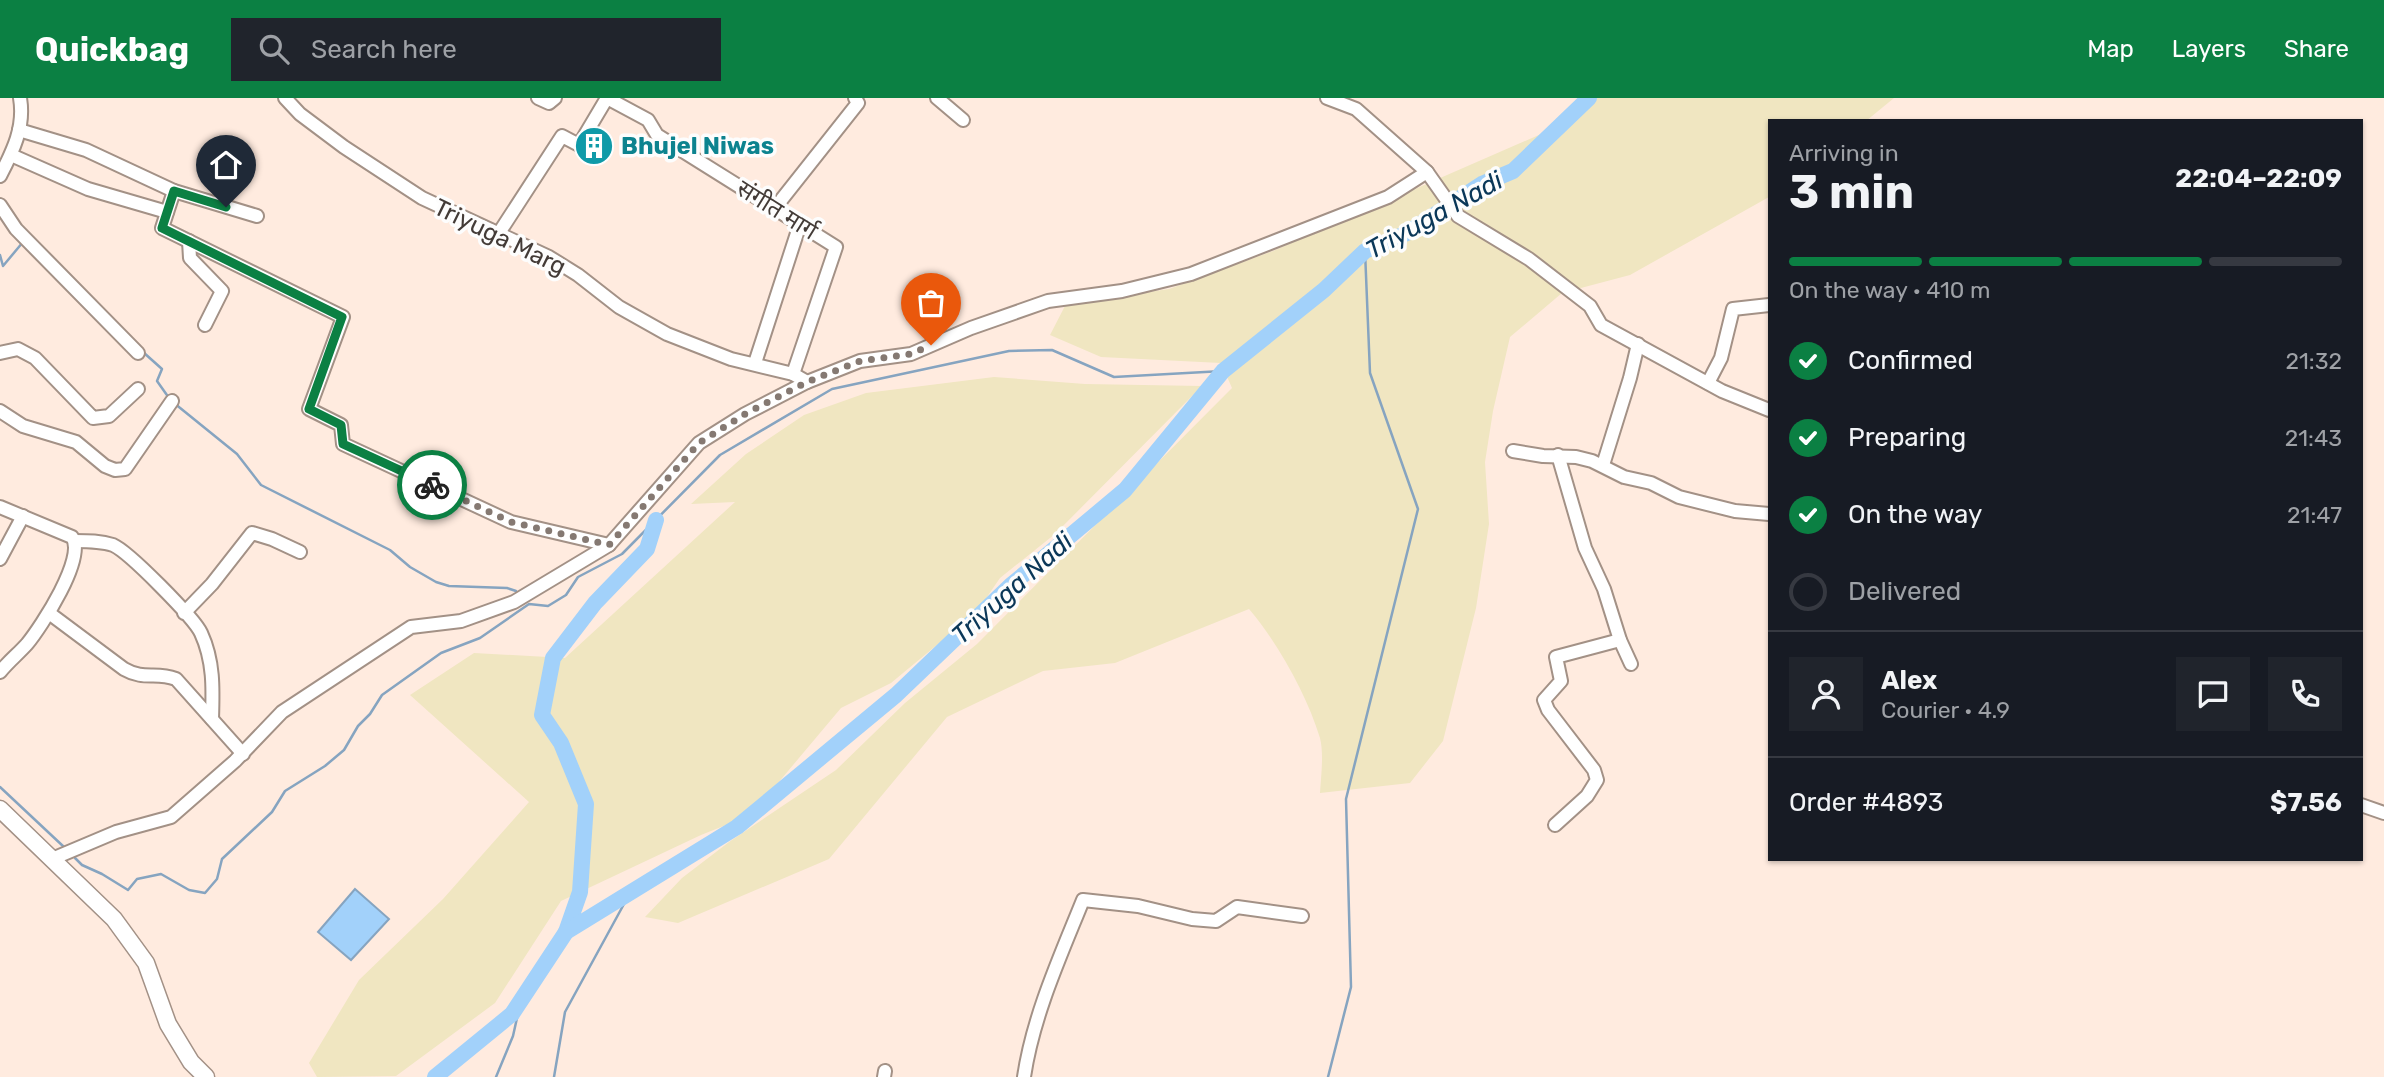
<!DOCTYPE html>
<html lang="en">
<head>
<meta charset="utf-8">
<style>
	:root { --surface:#171b24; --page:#20242c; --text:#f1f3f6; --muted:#9ea1a6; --line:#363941; --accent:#0b8043 }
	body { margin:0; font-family:Rubik,"Noto Sans Devanagari",sans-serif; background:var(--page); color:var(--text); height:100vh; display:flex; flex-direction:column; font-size:26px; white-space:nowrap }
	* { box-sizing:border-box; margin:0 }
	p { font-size:23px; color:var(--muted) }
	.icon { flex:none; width:38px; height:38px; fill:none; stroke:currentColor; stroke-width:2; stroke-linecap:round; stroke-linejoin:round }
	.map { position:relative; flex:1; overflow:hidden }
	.drawer { position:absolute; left:1768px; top:21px; width:595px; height:742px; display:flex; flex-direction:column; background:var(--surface); border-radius:0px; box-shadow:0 2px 5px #0004 }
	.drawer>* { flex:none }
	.pin { position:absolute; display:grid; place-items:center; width:60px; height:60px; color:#fff; margin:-72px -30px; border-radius:50% 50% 50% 0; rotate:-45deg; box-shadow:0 0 7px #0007 }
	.pin .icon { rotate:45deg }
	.courier { position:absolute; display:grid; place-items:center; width:70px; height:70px; margin:-35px; border:5px solid #0b8043; border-radius:50%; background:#fff; color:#222; box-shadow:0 2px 9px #0007 }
	.overview em { font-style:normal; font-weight:700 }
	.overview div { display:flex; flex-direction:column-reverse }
	.overview { display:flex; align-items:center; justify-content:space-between; height:119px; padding:0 21px }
	h1 { font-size:46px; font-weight:700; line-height:52px }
	.bar { display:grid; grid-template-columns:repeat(4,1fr); gap:10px 7px; align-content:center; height:84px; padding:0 21px }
	.bar i { height:9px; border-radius:5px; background:var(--line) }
	.bar .on { background:var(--accent) }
	.bar p { grid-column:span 4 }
	.line { display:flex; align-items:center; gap:18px; padding:0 21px; border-top:2px solid var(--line) }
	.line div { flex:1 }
	.round { display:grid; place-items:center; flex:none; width:74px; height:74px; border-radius:0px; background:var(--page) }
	ol { padding:0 21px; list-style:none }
	li { display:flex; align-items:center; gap:21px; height:77px }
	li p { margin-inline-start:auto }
	li .icon { padding:7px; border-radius:50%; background:var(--accent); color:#fff; stroke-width:4 }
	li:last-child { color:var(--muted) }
	li i { width:38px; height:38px; border:4px solid var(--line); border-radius:50% }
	header { display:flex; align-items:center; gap:42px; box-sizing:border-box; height:98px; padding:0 35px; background:var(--accent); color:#fff }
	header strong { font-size:33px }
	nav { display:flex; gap:38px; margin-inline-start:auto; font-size:24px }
	.search { width:490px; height:63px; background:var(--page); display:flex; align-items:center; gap:18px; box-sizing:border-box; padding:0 24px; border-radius:0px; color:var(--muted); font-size:26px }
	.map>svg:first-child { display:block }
	.sand { fill:#f0e6c1 }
	.water { fill:#a2d1fa; stroke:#86a4c0; stroke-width:2 }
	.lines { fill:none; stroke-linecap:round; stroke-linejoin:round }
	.stream { stroke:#86a4c0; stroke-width:2.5 }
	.river { stroke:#a2d1fa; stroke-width:16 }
	.minor-casing { stroke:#a39186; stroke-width:16 }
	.major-casing { stroke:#a39186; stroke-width:19 }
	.minor { stroke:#fff; stroke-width:12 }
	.major { stroke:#fff; stroke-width:16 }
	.done { stroke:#857972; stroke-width:7; stroke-dasharray:0 12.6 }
	.route { stroke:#0b8043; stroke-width:9 }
	.labels { text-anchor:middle; stroke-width:7; stroke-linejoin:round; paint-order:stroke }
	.culture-label { font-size:24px; font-weight:bold; fill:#0d838f; stroke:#fdfdfd; text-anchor:start }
	.street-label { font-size:24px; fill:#433b37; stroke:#fdfdfd }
	.water-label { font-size:26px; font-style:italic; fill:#0a3758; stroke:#fdfdfd }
</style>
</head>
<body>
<header>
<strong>Quickbag</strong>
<div class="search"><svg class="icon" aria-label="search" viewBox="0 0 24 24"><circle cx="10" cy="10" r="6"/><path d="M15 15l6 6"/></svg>Search here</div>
<nav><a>Map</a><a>Layers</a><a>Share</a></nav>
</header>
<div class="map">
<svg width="2384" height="979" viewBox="0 0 2384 979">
	<rect width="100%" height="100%" fill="#ffebdf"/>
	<g class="sand">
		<path d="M1591 0H1894L1866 23H1769V99L1630 177 1562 195 1510 239 1493 313 1485 364 1489 426 1476 510 1443 643 1410 685 1320 695C1321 678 1324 656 1320 640 1307 597 1278 545 1249 511L1115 565 1043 573 947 619 829 761 678 825 645 819 682 780 729 744 836 672 905 605 977 546 1232 290 1221 265 1101 259 1050 237 1066 206 1169 191 1273 153 1573 22Z"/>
		<path d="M994 279 1085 286 1202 288 1055 436 1000 480 969 525 938 546 891 585 841 610 751 717 701 737 561 803 495 905 396 978 317 979 309 965 359 882 443 801 529 704 410 597 474 555 565 560 735 404 691 406 746 356 804 317 866 295Z"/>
	</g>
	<path class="water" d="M355 791 389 821 351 862 318 834Z"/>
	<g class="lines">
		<g class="stream">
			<path d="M0 157 3 168 23 144"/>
			<path d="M143 254 162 271 157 283 169 300"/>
			<path d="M174 305 237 356 261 387 390 452 410 469 436 484 449 488 507 490 516 493"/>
			<path d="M0 689 64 749"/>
			<path d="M75 760 82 767 102 776 128 792 137 781 161 776 189 792 205 795 217 781 222 761 272 714 285 693 325 668 344 652 358 628 370 616 382 597 441 555 480 540 529 506 548 508 566 497 578 479 622 456 720 357 832 291 1009 253 1052 252 1114 279 1223 273"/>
			<path d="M496 979 513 938 521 902"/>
			<path d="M554 979 565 914 630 795"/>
			<path d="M1328 979 1351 889 1346 701 1418 411 1370 275 1365 153"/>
		</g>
		<g class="river">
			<path d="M566 834 580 794 586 706 561 645 542 617 553 560 595 505 647 451 656 422"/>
			<path d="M435 979 512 916 566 834 737 729 896 597 1010 488 1125 392 1223 273 1324 192 1365 153 1407 135 1482 86 1513 73 1589 0"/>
		</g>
		<g class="minor-casing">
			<g id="minor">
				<path d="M285 0 300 16 344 49 422 100 549 159 578 177 619 209 667 236 731 261 793 276 807 284"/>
				<path d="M538 0 549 5 555 0"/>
				<path d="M607 0 648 22 657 37 836 149 793 276"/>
				<path d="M937 0 963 22"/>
				<path d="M1327 0 1356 11 1427 74 1458 118 1529 161 1590 208 1601 227 1722 293 1769 312"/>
				<path d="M19 32 86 52 174 93 257 118"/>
				<path d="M11 57 88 91 167 114"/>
				<path d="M0 78C13 53 25 29 20 0"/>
				<path d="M174 93 162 130 343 219 309 311 341 327 343 346 511 424 609 447"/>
				<path d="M0 107 16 131 138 255"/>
				<path d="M776 112 782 101 858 5 855 0"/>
				<path d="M499 135 562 38 579 47 607 0"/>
				<path d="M189 143 190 160 222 193 205 227"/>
				<path d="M0 255 18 251 35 260 93 320 109 318 138 291"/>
				<path d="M755 265 800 126"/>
				<path d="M1708 285 1721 260 1733 211 1769 207"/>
				<path d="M0 313 23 328 76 344 105 368 115 372 125 371 172 303"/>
				<path d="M1513 353 1543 358 1576 359 1592 363 1624 379 1651 385 1679 399 1735 413 1769 416"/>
				<path d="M1558 357 1585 450 1604 491 1620 542 1631 566"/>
				<path d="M1603 367 1630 280 1638 246"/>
				<path d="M0 409 72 439C87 459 41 529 27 546 18 556 8 564 0 574"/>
				<path d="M75 443C88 443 101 443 113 447 129 454 194 520 201 535 214 563 213 591 212 621"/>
				<path d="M0 461 23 418"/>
				<path d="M49 515 124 571C145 583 155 573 176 581L243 656"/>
				<path d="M184 515 212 486 252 435 272 441 300 454"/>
				<path d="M2361 707 2384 715"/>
				<path d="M1555 727 1587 698 1597 682 1594 672 1548 612 1544 602 1561 583 1556 559 1620 542"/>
				<path d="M52 761 116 734 171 719 235 663 282 614 411 529 461 523 514 504 609 447 699 345 745 316 807 284 860 263 911 256 971 230 1048 203 1122 193 1191 176 1388 99 1427 74"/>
				<path d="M884 979 885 973"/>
				<path d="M1024 979C1033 918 1060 859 1083 802L1138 808 1192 821 1216 823 1237 809 1302 818"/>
			</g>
		</g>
		<g class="major-casing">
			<path id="major" d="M0 711 114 821 146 865 168 926 191 964 206 979"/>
		</g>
		<use href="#minor" class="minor"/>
		<use href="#major" class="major"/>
	</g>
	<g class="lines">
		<path class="done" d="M432 387 511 424 609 447 699 345 745 316 807 284 860 263 911 256 931 247"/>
		<path class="route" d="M226 109 174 93 162 130 342 219 309 311 341 327 343 346 432 387"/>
	</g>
	<defs>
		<g id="building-disc" transform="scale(2.0125)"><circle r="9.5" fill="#0f9aa8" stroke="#fdfdfd"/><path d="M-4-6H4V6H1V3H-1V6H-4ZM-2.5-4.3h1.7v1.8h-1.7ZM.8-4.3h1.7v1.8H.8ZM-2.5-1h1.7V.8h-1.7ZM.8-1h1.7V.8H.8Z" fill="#fff"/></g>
	</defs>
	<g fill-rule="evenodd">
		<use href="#building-disc" x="594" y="48"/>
	</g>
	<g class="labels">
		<g class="culture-label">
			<text x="621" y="56">Bhujel Niwas</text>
		</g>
		<g class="street-label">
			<text transform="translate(777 112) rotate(32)" y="8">संगीत मार्ग</text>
			<text transform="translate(500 139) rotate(26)" y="8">Triyuga Marg</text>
		</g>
		<g class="water-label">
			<text transform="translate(1434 117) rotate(-29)" y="9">Triyuga Nadi</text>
			<text transform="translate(1012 490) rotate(-42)" y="9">Triyuga Nadi</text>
		</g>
	</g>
</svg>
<div class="pin" style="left:931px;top:247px;background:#ea580c"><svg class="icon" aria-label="bag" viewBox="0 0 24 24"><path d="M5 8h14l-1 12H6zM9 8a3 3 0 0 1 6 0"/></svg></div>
<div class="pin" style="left:226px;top:109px;background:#1f2937"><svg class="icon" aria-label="home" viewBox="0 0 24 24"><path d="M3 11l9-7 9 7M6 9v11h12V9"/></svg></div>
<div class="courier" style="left:432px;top:387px"><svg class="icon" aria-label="bike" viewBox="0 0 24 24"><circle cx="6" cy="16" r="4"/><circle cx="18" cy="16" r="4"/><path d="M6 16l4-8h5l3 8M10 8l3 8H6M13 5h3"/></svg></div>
<section class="drawer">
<div class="overview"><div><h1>3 min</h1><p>Arriving in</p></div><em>22:04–22:09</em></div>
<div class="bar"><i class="on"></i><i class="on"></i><i class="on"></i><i></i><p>On the way · 410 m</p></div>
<ol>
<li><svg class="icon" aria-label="check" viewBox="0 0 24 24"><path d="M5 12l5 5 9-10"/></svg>Confirmed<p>21:32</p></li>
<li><svg class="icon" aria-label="check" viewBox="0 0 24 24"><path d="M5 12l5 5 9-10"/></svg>Preparing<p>21:43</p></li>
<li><svg class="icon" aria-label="check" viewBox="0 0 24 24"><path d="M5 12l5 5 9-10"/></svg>On the way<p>21:47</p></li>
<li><i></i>Delivered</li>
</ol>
<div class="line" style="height:126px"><a class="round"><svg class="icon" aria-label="person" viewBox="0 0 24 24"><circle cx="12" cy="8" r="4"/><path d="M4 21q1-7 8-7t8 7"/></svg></a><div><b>Alex</b><p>Courier · 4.9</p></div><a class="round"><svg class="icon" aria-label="chat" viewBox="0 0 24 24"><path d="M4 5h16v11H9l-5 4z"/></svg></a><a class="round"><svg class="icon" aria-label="phone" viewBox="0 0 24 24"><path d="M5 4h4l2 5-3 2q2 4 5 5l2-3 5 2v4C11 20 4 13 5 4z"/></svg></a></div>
<div class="line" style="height:91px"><div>Order #4893</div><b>$7.56</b></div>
</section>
</div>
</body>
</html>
